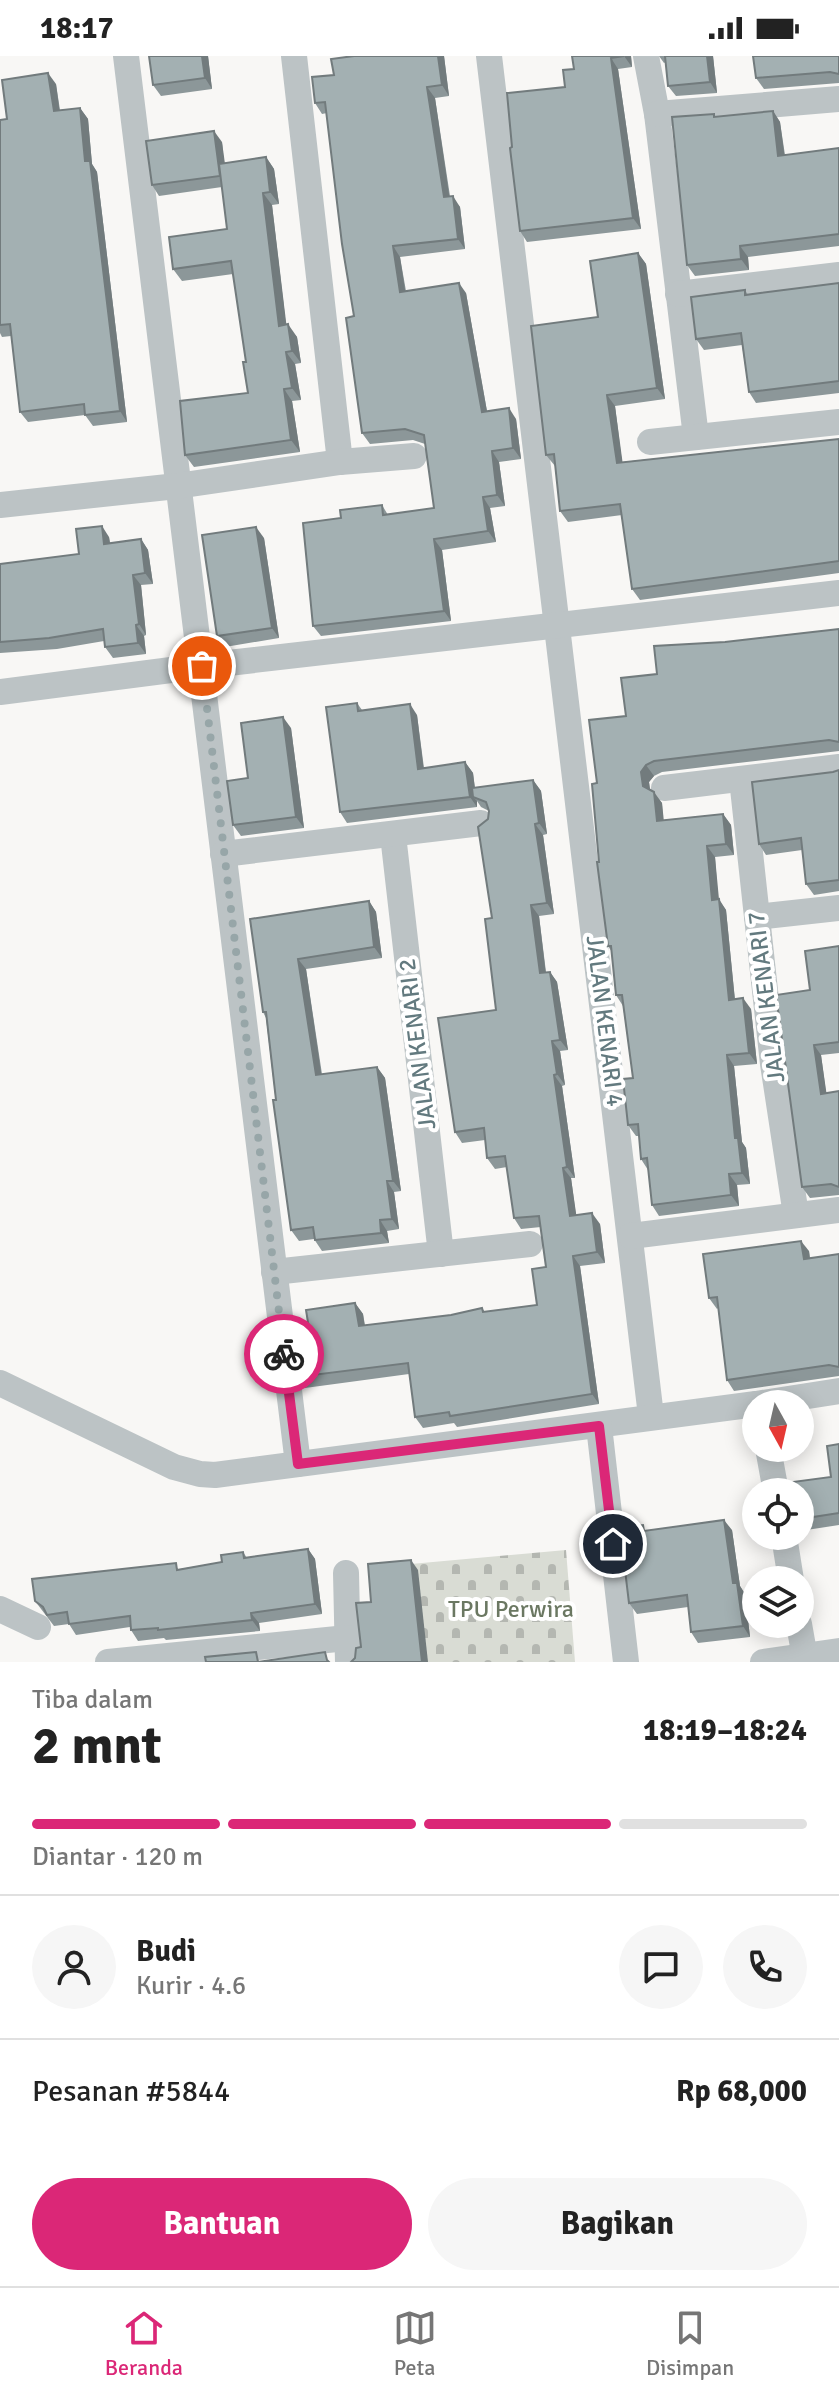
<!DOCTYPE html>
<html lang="id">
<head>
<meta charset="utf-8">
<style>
	:root { --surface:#fff; --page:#f6f6f6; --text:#222; --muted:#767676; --line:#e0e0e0; --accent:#db2777 }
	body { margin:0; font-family:Signika,sans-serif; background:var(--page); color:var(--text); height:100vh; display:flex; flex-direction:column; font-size:30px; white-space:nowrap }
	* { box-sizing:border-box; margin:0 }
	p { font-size:26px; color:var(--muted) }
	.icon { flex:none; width:44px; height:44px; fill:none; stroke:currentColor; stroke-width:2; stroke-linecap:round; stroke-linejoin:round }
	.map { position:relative; height:1606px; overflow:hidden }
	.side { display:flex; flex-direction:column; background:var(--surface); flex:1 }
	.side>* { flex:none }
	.needle { width:52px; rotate:172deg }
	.tools { position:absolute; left:742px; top:1334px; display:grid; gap:16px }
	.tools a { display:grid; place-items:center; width:72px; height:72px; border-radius:50%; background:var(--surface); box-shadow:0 4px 20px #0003; font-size:40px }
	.pin { position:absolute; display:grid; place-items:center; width:68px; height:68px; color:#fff; margin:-34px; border:4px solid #fff; border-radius:50%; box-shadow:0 2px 8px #0007 }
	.courier { position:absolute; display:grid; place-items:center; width:80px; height:80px; margin:-40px; border:6px solid #db2777; border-radius:50%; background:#fff; color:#222; box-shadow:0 2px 10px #0007 }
	.summary em { font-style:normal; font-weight:700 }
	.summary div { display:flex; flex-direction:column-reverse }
	.summary { display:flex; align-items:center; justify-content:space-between; height:136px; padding:0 32px }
	h1 { font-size:52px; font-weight:700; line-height:60px }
	.bar { display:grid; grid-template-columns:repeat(4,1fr); gap:12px 8px; align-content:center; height:96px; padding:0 32px }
	.bar i { height:10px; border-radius:6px; background:var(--line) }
	.bar .current { background:var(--accent) }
	.bar p { grid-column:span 4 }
	.line { display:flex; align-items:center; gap:20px; padding:0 32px; border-top:2px solid var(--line) }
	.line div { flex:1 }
	.round { display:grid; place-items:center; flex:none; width:84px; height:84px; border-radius:42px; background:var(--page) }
	.action { display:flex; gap:16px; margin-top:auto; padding:16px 32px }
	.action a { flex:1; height:92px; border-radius:48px; background:var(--accent); color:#fff; font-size:32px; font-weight:700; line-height:92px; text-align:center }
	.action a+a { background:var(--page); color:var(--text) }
	.status { display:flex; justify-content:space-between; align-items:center; height:56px; padding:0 40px; background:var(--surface); direction:ltr }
	.status svg { height:22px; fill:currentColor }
	.tab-bar { display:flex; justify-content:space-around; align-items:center; height:112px; border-top:2px solid var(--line); background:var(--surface); font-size:22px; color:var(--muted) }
	.tab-bar a { display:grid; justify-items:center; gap:4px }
	.tab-bar .current { color:var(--accent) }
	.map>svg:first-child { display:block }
	.cemetery { fill:url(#cemetery-stones) }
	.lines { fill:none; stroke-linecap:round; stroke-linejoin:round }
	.minor { stroke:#bcc3c5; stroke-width:26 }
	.wall { fill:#8c9799 }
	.shaded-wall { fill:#727b7d }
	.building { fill:#a3b0b2; stroke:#727b7d; stroke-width:2 }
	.done { stroke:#97a6a8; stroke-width:8; stroke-dasharray:0 14.4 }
	.route { stroke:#db2777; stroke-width:10 }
	.labels { text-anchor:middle; stroke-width:8; stroke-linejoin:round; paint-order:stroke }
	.street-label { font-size:24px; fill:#637a7f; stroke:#fff }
	.park-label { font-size:24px; fill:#6b7862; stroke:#fff }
</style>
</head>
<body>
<div class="status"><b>18:17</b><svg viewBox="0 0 49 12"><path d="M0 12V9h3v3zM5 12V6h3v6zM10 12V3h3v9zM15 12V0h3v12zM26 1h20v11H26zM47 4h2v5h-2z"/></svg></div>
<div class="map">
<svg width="839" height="1606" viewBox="0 0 839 1606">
	<defs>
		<pattern id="cemetery-stones" width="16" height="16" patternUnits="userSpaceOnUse" patternTransform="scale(2)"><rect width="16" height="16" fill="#d9dcd4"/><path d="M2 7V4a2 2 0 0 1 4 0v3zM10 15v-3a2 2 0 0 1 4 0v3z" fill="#b4b7b1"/></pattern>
	</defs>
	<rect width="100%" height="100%" fill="#f8f7f5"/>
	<path class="cemetery" d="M566 1494 575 1606H420L411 1508Z"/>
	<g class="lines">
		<g class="minor">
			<path d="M126 0 298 1408"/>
			<path d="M294 0 340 406"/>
			<path d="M489 0 651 1360"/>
			<path d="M646 0 657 58 696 381"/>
			<path d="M657 58 839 43"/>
			<path d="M678 238 839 219"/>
			<path d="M650 386 839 366"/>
			<path d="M0 449 177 430 340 406 414 400"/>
			<path d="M0 636 202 610 839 537"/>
			<path d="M742 723 773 1008 796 1159"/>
			<path d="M664 732 839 711"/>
			<path d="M393 779 441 1198"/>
			<path d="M223 798 481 767"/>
			<path d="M757 861 839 852"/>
			<path d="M631 1180 839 1154"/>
			<path d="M274 1216 530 1188"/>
			<path d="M0 1327 174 1411 200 1418 215 1419 756 1348"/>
			<path d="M756 1348 839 1335"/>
			<path d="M599 1370 626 1606"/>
			<path d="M768 1392 776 1436"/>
			<path d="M784 1480 791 1524"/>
			<path d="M346 1517 348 1606"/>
			<path d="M0 1553 38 1571"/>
			<path d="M799 1568 805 1602"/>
			<path d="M108 1606 347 1582"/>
			<path d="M763 1606 839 1595"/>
		</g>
	</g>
	<g class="wall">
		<path d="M149 0H208L212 33 161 40 153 29Z"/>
		<path d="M444 0 449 40 435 42 450 140 460 151 465 193 400 201 406 235 466 237 487 355 516 363 521 403 499 406 505 450 490 452 496 486 442 494 451 565 321 580 313 570 341 462 382 449 388 459 434 452 425 388 413 384 370 388 362 377 354 260 327 57 322 58 315 47 334 19Z"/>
		<path d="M572 0H631L632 11 618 13 641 173 527 186 520 175 512 91 565 31 574 13Z"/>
		<path d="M659 0H713L717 37 676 40 668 30 666 6 664 7Z"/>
		<path d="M839 0V27L764 33 756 22Z"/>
		<path d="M56 28 60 54 80 52 88 63 92 108 97 116 127 366 93 370 85 359 28 366 20 356 11 280 2 281 0 277V64L7 63Z"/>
		<path d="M773 55 780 66 785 99 839 92V190L748 201 749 214 695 220 687 209 714 58 716 61Z"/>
		<path d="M222 86 224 107 266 101 274 113 279 148 272 149 286 269 297 281 301 307 295 308 301 344 292 345 300 396 194 411 185 399 248 337 246 306 233 218 182 225 173 213 227 173 222 131 159 140 152 129Z"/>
		<path d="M638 197 646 208 665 343 615 350 622 406 839 383V517L640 544 632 533 622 459 568 466 560 455 555 410 546 399 598 261Z"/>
		<path d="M839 227V337L756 347 749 336 742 289 704 294 696 283 745 234 748 239Z"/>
		<path d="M109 481 110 488 141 483 148 494 153 528 141 529 146 579 144 580 146 598 113 602 105 591 104 585 57 593 0 597V508L79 498Z"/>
		<path d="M264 482 279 582 225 591 217 580Z"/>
		<path d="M839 573V695L662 716 654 720 649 726 650 734 662 747 663 764 723 758 731 769 734 799 715 801 718 843 726 854 735 944 751 953 757 1008 734 1010 742 1086 746 1092 750 1128 737 1129 739 1150 659 1160 652 1149 648 1114 641 1103 639 1080H636L628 1069 633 1022 623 950 616 939 612 896 608 890 599 806 597 727 626 660 657 618 725 586Z"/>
		<path d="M357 647 362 654 417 659 424 712 465 706 473 717 475 732 533 724 541 735 547 778 543 779 554 858 539 860 546 916H550L557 926 568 994 560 995 565 1029 562 1030 575 1122H571L576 1160 600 1168 605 1207 580 1210 599 1348 457 1371 454 1367 423 1372 415 1361 409 1318 305 1332 297 1321 311 1285 355 1247 363 1258 365 1269 451 1259 482 1252 485 1256 537 1249 546 1211 541 1171 521 1173 514 1162 507 1111 495 1113 487 1102 485 1084 462 1087 455 1076 496 954 488 763 489 755 481 751 477 745V751L347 767 340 756Z"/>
		<path d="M291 672 304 772 241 780 233 769 248 722Z"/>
		<path d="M839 714V835L814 839 806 828 802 794 766 799 759 788 833 716Z"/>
		<path d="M369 845 376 856 382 902 306 913 322 1018 377 1011 385 1022 401 1135 394 1136 399 1173 387 1175 389 1187 322 1195 314 1183 299 1185 291 1174 266 962 263 956 250 863Z"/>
		<path d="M839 890V997L821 999 826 1037 839 1035V1139L810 1142 802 1131 810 934Z"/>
		<path d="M809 1195 810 1202 839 1198V1320L734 1335 727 1324 718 1252 717 1253 709 1242Z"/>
		<path d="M839 1388V1469L800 1475V1436L831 1421Z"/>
		<path d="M732 1474 740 1530 745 1538 750 1581 698 1587 691 1576 688 1551 637 1558 629 1547 647 1475Z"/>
		<path d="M308 1493 315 1503 322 1558 259 1567 260 1575 166 1584 164 1582 138 1585 131 1574 130 1571 76 1579 69 1568 54 1570 35 1545 180 1513 222 1506 243 1496 247 1502Z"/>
	</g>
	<g class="shaded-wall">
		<path d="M202 0H208L212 33 205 22Z"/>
		<path d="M438 0H444L449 40 442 29Z"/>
		<path d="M624 0H631L632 11Z"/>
		<path d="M707 0H713L717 37 710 26Z"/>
		<path d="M611 2 618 13 641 173 633 162Z"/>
		<path d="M48 17 56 28 61 66 54 55Z"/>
		<path d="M427 31 435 42 451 152 444 141Z"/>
		<path d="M80 52 88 63 92 108 97 116 127 366 120 355 85 105Z"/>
		<path d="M773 55 780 66 786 111 778 100Z"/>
		<path d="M214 75 222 86 228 130 220 120Z"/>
		<path d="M266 101 274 113 279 148 270 136Z"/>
		<path d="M263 137 272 149 288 282 279 270Z"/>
		<path d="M453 140 460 151 465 193 458 183Z"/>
		<path d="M393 190 400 201 407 247 400 236Z"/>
		<path d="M740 190 748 201 749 214 741 203Z"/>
		<path d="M638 197 646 208 665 343 657 332Z"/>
		<path d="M459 227 466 237 489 367 482 356Z"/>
		<path d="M288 268 297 281 301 307 292 295Z"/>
		<path d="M286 296 295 308 301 344 292 332Z"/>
		<path d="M284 333 292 345 300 396 291 384Z"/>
		<path d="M607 339 615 350 624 417 617 407Z"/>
		<path d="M509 352 516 363 521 403 513 392Z"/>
		<path d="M492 395 499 406 505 450 497 439Z"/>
		<path d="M483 441 490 452 496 486 488 475Z"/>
		<path d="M102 470 109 481 112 499 104 488Z"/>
		<path d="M256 471 264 482 279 582 272 572Z"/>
		<path d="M141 483 148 494 153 528 145 517Z"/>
		<path d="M434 483 442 494 451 565 444 555Z"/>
		<path d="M133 519 141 529 146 579 139 568Z"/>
		<path d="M136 569 144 580 146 598 138 587Z"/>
		<path d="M410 648 417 659 425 724 418 713Z"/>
		<path d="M283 661 291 672 304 772 296 761Z"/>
		<path d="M465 706 473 717 476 742 473 741 477 745V751L470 741Z"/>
		<path d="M646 709 654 720 649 726 651 741 643 730 641 716Z"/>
		<path d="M533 724 541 735 547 778 539 767Z"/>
		<path d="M654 736 662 747 665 776 657 765Z"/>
		<path d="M723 758 731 769 734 799 726 788Z"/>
		<path d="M535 768 543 779 554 858 547 847Z"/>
		<path d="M707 790 715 801 720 854 712 844Z"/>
		<path d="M719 843 726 854 736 955 729 944Z"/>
		<path d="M369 845 376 856 382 902 374 891Z"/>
		<path d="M531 849 539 860 547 928 540 917Z"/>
		<path d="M298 903 306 913 323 1030 316 1019Z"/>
		<path d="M550 916 557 926 568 994 560 984Z"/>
		<path d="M743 942 751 953 757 1008 749 997Z"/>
		<path d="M552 985 560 995 565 1029 557 1018Z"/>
		<path d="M814 989 821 999 828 1048 821 1038Z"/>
		<path d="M727 999 734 1010 742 1086 746 1092 750 1128 742 1117 735 1082Z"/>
		<path d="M377 1011 385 1022 401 1135 393 1125Z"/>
		<path d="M554 1019 562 1030 575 1122 567 1111Z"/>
		<path d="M563 1112 571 1122 578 1171 570 1160Z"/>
		<path d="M729 1118 737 1129 739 1150 731 1139Z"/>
		<path d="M387 1125 394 1136 399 1173 392 1163Z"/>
		<path d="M592 1157 600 1168 605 1207 597 1196Z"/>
		<path d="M380 1164 387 1175 389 1187 381 1177Z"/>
		<path d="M801 1185 809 1195 811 1214 804 1203Z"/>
		<path d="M573 1200 580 1210 599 1348 592 1338Z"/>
		<path d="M355 1247 363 1258 366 1281 359 1270Z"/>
		<path d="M724 1464 732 1474 740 1530 745 1538 750 1581 743 1570 733 1527Z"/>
		<path d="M308 1493 315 1503 322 1558 315 1548Z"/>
		<path d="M411 1504 418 1514 428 1606H422Z"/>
		<path d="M251 1557 259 1567 260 1575 252 1564Z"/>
	</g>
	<g class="building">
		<path d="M149 0H202L205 22 153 29Z"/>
		<path d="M354 0H438L442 29 427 31 444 141 453 140 458 183 393 190 400 236 459 227 482 356 509 352 513 392 492 395 497 439 483 441 488 475 434 483 444 555 313 570 303 467 341 462 340 454 382 449 383 459 434 452 424 379 405 373 362 377 346 262 354 260 342 188 325 46 315 47 312 21 334 19 331 3Z"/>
		<path d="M572 0H624L611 2 633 162 520 175 510 92 512 91 507 37 565 31 563 14 574 13Z"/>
		<path d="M665 0H707L710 26 668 30Z"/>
		<path d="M753 0H839V18L830 16 756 22Z"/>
		<path d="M48 17 54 55 80 52 85 105H90L120 355 85 359 84 348 20 356 10 268 0 269V64L7 63 2 24Z"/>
		<path d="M773 55 778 100 839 92V178L740 190 741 203 687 209 672 61 714 58V61Z"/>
		<path d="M214 75 220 120 152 129 146 85Z"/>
		<path d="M266 101 270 136 263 137 279 270 288 268 292 295 286 296 292 332 284 333 291 384 185 399 180 345 248 337 243 306H246L231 205 173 213 169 181 227 173 219 108Z"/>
		<path d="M638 197 657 332 607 339 617 407 839 383V505L632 533 620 448 560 455 554 398 546 399 531 270 598 261 590 205Z"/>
		<path d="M839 227V325L749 336 741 277 696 283 691 241 745 234V239Z"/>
		<path d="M102 470 104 488 141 483 145 517 133 519 139 568 136 569 138 587 105 591 103 573 49 582 0 586V508L79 498 76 473Z"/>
		<path d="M256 471 272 572 217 580 202 479Z"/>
		<path d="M839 573V686L829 684 654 705 646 709 641 716 643 730 654 736 657 765 723 758 726 788 707 790 712 844 719 843 729 944 743 942 749 997 727 999 735 1082H738L742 1117 729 1118 731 1139 652 1149 647 1102 641 1103 638 1068 628 1069 623 1023 633 1022 622 939H616L611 890H608L597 806H599L592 728 597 727 589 664 626 660 621 622 657 618 654 590 725 586Z"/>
		<path d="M357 647 358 655 410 648 418 713 465 706 470 741 340 756 326 651Z"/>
		<path d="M283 661 296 761 233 769 227 725 248 722 241 667Z"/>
		<path d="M839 714V824L806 828 801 782 759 788 752 726 833 716Z"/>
		<path d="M533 724 539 767 535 768 547 847 531 849 540 917 550 916 560 984 552 985 557 1018 554 1019 567 1111 563 1112 570 1160 592 1157 597 1196 573 1200 592 1338 450 1360 449 1356 415 1361 408 1307 297 1321 293 1288 311 1285 306 1254 355 1247 359 1270 451 1259 482 1252 483 1256 537 1249 532 1213 546 1211 539 1160 514 1162 505 1100 487 1102 484 1072 455 1076 438 962 496 954 485 863 492 862 478 771 488 763 489 755 486 746 473 741 472 732Z"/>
		<path d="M369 845 374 891 298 903 316 1019 377 1011 393 1125H387L392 1163 380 1164 381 1177 315 1184 313 1171 291 1174 273 1044H276L266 956H263L250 863Z"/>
		<path d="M839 890V986L814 989 821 1038 839 1035V1131L831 1128 802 1131 776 939 810 934 805 895Z"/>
		<path d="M801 1185 804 1203 839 1198V1311L829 1309 727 1324 717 1241 709 1242 703 1198Z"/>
		<path d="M839 1388V1457L800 1463V1436H786L785 1427 831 1421 827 1390Z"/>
		<path d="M724 1464 733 1527H737L743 1570 691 1576 687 1539 629 1547 620 1472 643 1469 644 1475Z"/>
		<path d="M308 1493 315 1548 251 1557 252 1564 158 1574V1572L131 1574 130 1560 69 1568 67 1556 47 1559 43 1551 35 1545 32 1523 176 1507 177 1514 222 1506 221 1499 243 1496 244 1502Z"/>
		<path d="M411 1504 422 1606H351L355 1602 356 1592 361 1591 356 1547 371 1546 368 1508Z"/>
		<path d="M256 1596 258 1606 325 1596 327 1604 329 1606H206L205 1601Z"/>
	</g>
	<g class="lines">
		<path class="done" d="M202 610 284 1298"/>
		<path class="route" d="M284 1298 298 1408 599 1370 613 1488"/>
	</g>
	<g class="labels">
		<g class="street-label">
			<text transform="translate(766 941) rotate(-97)" y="8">JALAN KENARI 7</text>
			<text transform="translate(605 965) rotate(83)" y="8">JALAN KENARI 4</text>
			<text transform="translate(417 988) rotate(-97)" y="8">JALAN KENARI 2</text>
		</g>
		<g class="park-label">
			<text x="511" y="1561">TPU Perwira</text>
		</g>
	</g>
</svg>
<div class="tools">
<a><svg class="needle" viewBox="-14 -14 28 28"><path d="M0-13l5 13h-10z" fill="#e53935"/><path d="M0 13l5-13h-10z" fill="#767676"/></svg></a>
<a><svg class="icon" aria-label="locate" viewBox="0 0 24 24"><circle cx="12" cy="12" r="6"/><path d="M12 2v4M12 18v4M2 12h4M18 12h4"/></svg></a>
<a><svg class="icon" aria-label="layers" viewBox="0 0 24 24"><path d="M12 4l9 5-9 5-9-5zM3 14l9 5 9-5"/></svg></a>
</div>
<div class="pin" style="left:202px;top:610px;background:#ea580c"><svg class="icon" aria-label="bag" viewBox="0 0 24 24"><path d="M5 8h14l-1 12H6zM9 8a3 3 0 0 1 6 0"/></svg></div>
<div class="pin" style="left:613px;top:1488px;background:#1f2937"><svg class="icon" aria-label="home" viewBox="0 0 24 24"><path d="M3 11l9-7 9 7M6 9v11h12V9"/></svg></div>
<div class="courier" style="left:284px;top:1298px"><svg class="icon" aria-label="bike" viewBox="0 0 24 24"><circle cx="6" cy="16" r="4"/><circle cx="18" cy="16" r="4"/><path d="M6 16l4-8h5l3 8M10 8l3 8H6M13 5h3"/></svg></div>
</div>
<section class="side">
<div class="summary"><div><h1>2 mnt</h1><p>Tiba dalam</p></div><em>18:19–18:24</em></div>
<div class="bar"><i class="current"></i><i class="current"></i><i class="current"></i><i></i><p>Diantar · 120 m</p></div>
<div class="line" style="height:144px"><a class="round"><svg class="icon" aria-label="person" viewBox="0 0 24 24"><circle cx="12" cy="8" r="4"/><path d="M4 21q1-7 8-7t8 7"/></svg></a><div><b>Budi</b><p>Kurir · 4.6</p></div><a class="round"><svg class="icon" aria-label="chat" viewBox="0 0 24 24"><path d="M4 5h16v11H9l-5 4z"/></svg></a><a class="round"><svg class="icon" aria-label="phone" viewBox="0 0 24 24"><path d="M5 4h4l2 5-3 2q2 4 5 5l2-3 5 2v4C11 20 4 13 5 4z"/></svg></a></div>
<div class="line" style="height:104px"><div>Pesanan #5844</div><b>Rp 68,000</b></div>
<div class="action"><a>Bantuan</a><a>Bagikan</a></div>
</section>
<nav class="tab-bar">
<a class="current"><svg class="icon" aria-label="home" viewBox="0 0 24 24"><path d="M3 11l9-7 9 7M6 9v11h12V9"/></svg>Beranda</a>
<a><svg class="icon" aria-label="map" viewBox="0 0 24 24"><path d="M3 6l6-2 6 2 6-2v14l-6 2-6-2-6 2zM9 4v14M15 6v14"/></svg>Peta</a>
<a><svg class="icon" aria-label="saved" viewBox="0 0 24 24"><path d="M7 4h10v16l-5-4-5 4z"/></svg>Disimpan</a>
</nav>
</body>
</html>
